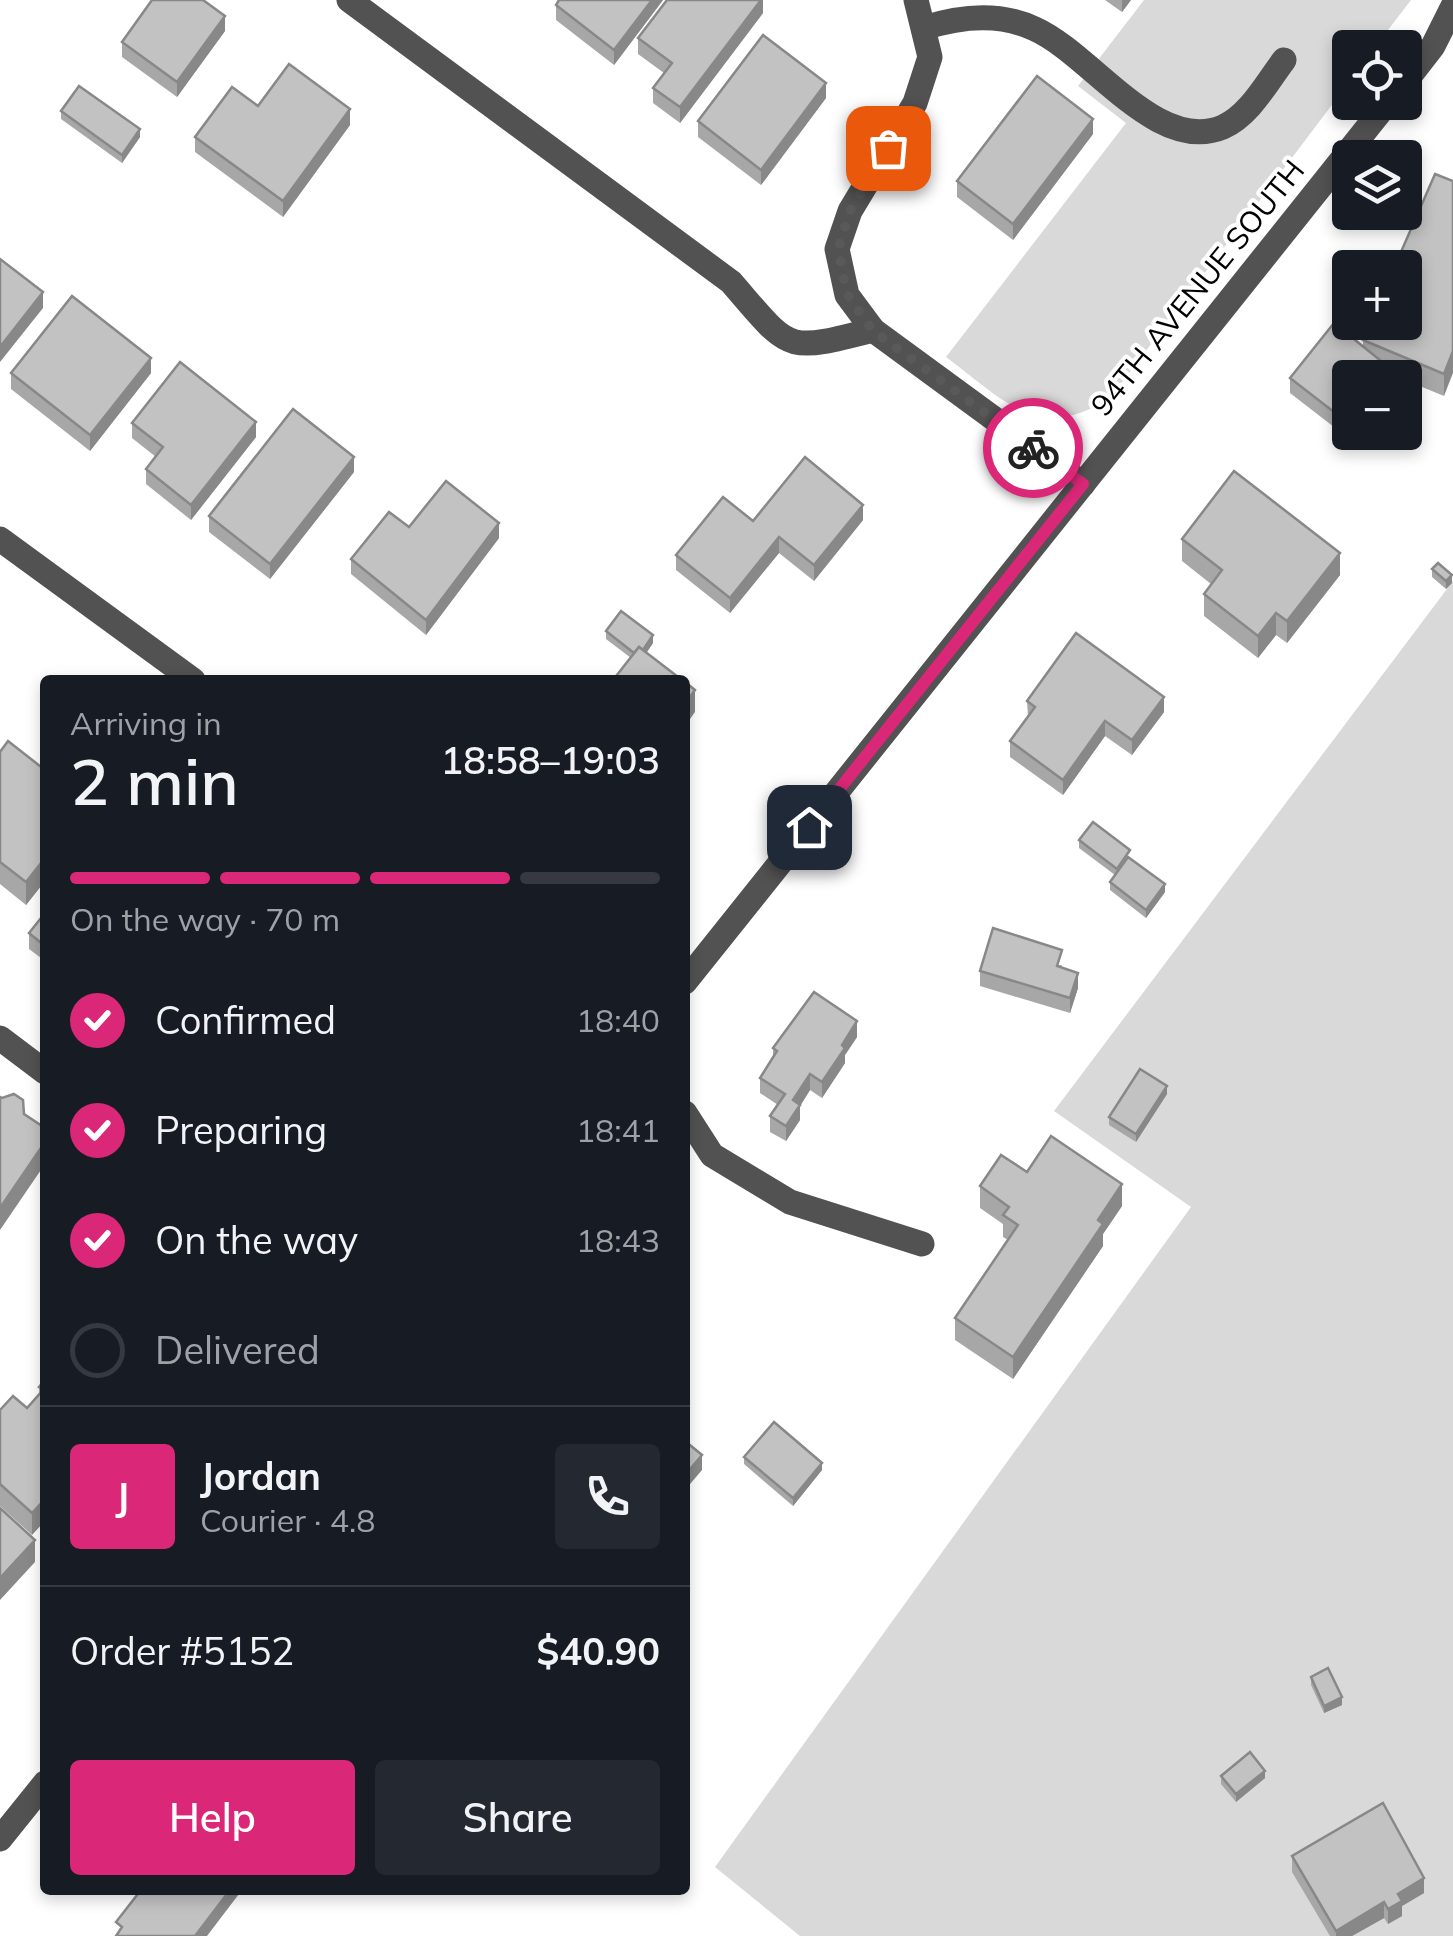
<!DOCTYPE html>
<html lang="en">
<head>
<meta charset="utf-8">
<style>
	:root { --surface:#171b24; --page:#242831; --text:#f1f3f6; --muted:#9ea1a6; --line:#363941; --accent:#db2777 }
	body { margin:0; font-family:Mulish,sans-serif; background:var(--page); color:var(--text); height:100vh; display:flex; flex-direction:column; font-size:38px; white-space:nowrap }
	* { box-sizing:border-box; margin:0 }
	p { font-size:32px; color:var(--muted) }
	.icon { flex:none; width:55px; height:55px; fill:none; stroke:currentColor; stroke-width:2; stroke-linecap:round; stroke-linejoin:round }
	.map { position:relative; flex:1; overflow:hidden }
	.panel { position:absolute; left:40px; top:675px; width:650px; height:1220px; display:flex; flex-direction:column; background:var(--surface); border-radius:10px; box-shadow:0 5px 15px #0003 }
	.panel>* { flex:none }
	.buttons { position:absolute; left:1332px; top:30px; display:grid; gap:20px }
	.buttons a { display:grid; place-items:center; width:90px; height:90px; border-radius:10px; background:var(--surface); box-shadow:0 5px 15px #0003; font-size:50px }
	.pin { position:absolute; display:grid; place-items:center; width:85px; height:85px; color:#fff; margin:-42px; border-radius:20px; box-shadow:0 5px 15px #0006 }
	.courier { position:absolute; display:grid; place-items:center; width:100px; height:100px; margin:-50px; border:8px solid #db2777; border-radius:50%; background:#fff; color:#222; box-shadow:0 2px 12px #0007 }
	.summary em { font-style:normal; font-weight:600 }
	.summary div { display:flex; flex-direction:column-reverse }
	.summary { display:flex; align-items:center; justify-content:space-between; height:170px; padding:0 30px }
	h1 { font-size:65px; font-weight:600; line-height:75px }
	.bar { display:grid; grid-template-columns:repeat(4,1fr); gap:15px 10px; align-content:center; height:120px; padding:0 30px }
	.bar i { height:12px; border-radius:8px; background:var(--line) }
	.bar .active { background:var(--accent) }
	.bar p { grid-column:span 4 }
	.line { display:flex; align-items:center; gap:25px; padding:0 30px; border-top:2px solid var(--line) }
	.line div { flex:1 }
	.round { display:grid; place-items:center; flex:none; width:105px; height:105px; border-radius:10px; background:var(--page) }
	ol { padding:0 30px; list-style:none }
	li { display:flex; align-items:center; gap:30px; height:110px }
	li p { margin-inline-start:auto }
	li .icon { padding:10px; border-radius:50%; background:var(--accent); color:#fff; stroke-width:4 }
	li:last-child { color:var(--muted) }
	li i { width:55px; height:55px; border:5px solid var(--line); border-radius:50% }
	.primary-button { display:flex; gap:20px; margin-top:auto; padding:20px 30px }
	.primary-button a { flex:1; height:115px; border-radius:10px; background:var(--accent); color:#fff; font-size:40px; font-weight:600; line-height:115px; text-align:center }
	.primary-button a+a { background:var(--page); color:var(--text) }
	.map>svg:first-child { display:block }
	.green { fill:#d9d9d9 }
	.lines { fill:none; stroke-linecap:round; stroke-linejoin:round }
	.minor { stroke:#525252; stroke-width:25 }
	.wall { fill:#a7a7a7 }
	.shaded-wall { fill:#888 }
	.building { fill:#c2c2c2; stroke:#888; stroke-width:2.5 }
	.done { stroke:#595959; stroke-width:10; stroke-dasharray:0 18 }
	.route { stroke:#db2777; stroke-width:12 }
	.labels { text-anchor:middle; stroke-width:8; stroke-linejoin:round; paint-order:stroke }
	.street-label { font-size:30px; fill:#000; stroke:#fff }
</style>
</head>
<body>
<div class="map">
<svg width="1453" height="1936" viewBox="0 0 1453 1936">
	<rect width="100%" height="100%" fill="#fff"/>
	<g class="green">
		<path d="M1144 0H1411L1375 47 1350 48V81L1111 397C1039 445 1004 400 946 357L1126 123 1078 86Z"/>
		<path d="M1453 581V1936H800L715 1867 1191 1207 1054 1111Z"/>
	</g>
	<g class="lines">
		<g class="minor">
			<path d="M349 0 731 282C791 351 783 353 873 330"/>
			<path d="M916 0 930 57 915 103 850 211 837 249 847 295 873 330 1083 484"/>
			<path d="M924 28C961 16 999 12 1035 29 1091 54 1157 155 1223 127 1250 115 1267 82 1284 60"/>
			<path d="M1405 82 1433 46 1453 6"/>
			<path d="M0 539 193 680"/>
			<path d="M685 982 1388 102"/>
			<path d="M0 1038 45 1072"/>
			<path d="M685 1113 712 1155 790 1202 922 1244"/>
			<path d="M0 1839 45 1783"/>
		</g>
	</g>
	<g class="wall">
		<path d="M663 0 614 65 556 20V5Z"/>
		<path d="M763 0V13L680 123 653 103V88L664 73 638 54V38Z"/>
		<path d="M1105 0H1131L1122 12Z"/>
		<path d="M225 31 177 97 122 57V42Z"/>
		<path d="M826 98 761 185 698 137V121Z"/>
		<path d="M258 106 350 125 283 217 195 152V137Z"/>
		<path d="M61 111 140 137 122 163 61 119Z"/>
		<path d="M1093 134 1013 240 957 197V181Z"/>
		<path d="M1453 181 1444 396 1405 380V378H1400L1386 372V378L1343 434 1290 393V378L1363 346V340Z"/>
		<path d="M11 373H151L90 451 11 389Z"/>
		<path d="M132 423 256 437 191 520 146 484V469L156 457 132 438Z"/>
		<path d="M354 472 270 579 209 532V516Z"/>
		<path d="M863 520 814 581 779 553 730 613 676 570V555L753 521Z"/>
		<path d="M409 527 499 538 426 635 351 574V559Z"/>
		<path d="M1182 539 1340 575 1287 643 1276 635 1258 658 1204 616V594L1211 584 1182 561Z"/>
		<path d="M1432 569 1452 583 1446 589 1432 577Z"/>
		<path d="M606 631 653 643 646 653 631 658 606 639Z"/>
		<path d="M1027 701 1164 712 1132 755 1105 736 1063 795 1010 757V741L1028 717Z"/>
		<path d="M0 752 45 770V881L26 905 0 884Z"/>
		<path d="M1079 840 1130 859 1165 892 1146 918 1110 890V882L1115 875 1079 848Z"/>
		<path d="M45 913V961L29 949V933Z"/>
		<path d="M1062 965 1061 968 1078 988 1070 1013 980 986V971Z"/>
		<path d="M857 1037 845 1055V1063L822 1098 810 1090 800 1106V1120L786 1141 770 1132V1116L778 1105 760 1093V1078L773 1058V1048Z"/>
		<path d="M1167 1094 1136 1142 1109 1125V1117Z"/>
		<path d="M1027 1172 1122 1206 1103 1234V1246L1013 1379 955 1340V1318L1008 1240 1003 1237V1224L980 1208V1186Z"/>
		<path d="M45 1351V1378L43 1376V1354Z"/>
		<path d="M45 1380 32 1535 0 1506V1410L27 1408 39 1394V1387Z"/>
		<path d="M744 1457 822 1470 793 1506 744 1464Z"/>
		<path d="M1311 1677 1342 1705 1324 1713 1311 1685Z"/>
		<path d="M1221 1776 1265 1778 1236 1802 1221 1784Z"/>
		<path d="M1292 1856 1424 1893 1402 1906V1916L1388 1924 1384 1918 1352 1936H1330L1292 1872Z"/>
	</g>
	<g class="shaded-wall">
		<path d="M652 0H663L614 65V50Z"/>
		<path d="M761 0H763V13L680 123V107Z"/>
		<path d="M1122 0H1131L1122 12Z"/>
		<path d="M225 16V31L177 97V82Z"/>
		<path d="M826 83V98L761 185V170Z"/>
		<path d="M350 109V125L283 217V201Z"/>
		<path d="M1093 119V134L1013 240V224Z"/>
		<path d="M140 129V137L122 163V155Z"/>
		<path d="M43 292V308L0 362V347Z"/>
		<path d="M1453 351V373L1444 396V374Z"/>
		<path d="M151 358V373L90 451V435Z"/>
		<path d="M1386 365V378H1376Z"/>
		<path d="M1350 410V426L1343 434V419Z"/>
		<path d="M256 422V437L191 520V505Z"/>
		<path d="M354 457V472L270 579V564Z"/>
		<path d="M863 505V520L814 581V565Z"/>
		<path d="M499 523V538L426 635V620Z"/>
		<path d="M779 537V553L730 613V598Z"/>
		<path d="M1340 553V575L1287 643V621Z"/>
		<path d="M1452 575V583L1446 589V581Z"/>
		<path d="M1276 613V635L1258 658V636Z"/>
		<path d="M653 635V643L639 664V656Z"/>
		<path d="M695 690V712L685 726V704Z"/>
		<path d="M1164 697V712L1132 755V740Z"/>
		<path d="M1105 721V736L1063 795V780Z"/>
		<path d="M45 858V881L26 905V882Z"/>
		<path d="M1165 884V892L1146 918V910Z"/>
		<path d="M1078 973V988L1070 1013V998Z"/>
		<path d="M857 1021V1037L845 1055V1063L822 1098V1082L842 1045Z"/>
		<path d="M810 1074V1090L800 1106V1120L786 1141V1126L793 1100Z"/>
		<path d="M1167 1086V1094L1136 1142V1134Z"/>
		<path d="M45 1142V1164L0 1230V1208Z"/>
		<path d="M1122 1184V1206L1103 1234V1246L1013 1379V1357L1098 1220Z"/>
		<path d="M702 1455V1470L685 1490V1475Z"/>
		<path d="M822 1463V1470L793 1506V1498Z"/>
		<path d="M45 1499V1521L32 1535V1513Z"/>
		<path d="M35 1540V1562L0 1600V1578Z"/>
		<path d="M1342 1697V1705L1324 1713V1706Z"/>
		<path d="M1265 1771V1778L1236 1802V1794Z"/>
		<path d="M1424 1878V1893L1402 1906V1916L1388 1924V1909L1398 1894Z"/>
		<path d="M230 1890H242L207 1936H195Z"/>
		<path d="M1384 1902V1918L1352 1936H1336V1931Z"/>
	</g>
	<g class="building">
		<path d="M152 0H203L225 16 177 82 122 42Z"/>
		<path d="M559 0H652L614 50 556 5Z"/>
		<path d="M667 0H761L680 107 653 88 672 63 638 38Z"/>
		<path d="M763 35 826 83 761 170 698 121Z"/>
		<path d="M289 64 350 109 283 201 195 137 232 87 258 106Z"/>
		<path d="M1037 76 1093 119 1013 224 957 181Z"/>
		<path d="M79 86 140 129 122 155 61 111Z"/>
		<path d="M1435 174 1453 181V351L1444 374 1363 340 1370 322H1405V268H1394Z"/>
		<path d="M0 259 43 292 0 347Z"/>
		<path d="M72 296 151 358 90 435 11 373Z"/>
		<path d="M1334 323 1386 365 1376 378H1350V410L1343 419 1290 378Z"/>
		<path d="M180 362 256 422 191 505 146 469 163 447 132 423Z"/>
		<path d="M293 409 354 457 270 564 209 516Z"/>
		<path d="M805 457 863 505 814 565 779 537 730 598 676 555 723 497 753 521Z"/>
		<path d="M1234 471 1340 553 1287 621 1276 613 1258 636 1204 594 1222 570 1182 539Z"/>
		<path d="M446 481 499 523 426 620 351 559 389 512 409 527Z"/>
		<path d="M1438 563 1452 575 1446 581 1432 569Z"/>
		<path d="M621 611 653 635 643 650 639 647 634 653 606 631Z"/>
		<path d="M1076 633 1164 697 1132 740 1105 721 1063 780 1010 741 1035 707 1027 701Z"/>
		<path d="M639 647 682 680H613Z"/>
		<path d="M685 682 695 690 685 704Z"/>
		<path d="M8 741 45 770V858L26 882 0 862V752Z"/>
		<path d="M1093 822 1130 850 1117 869 1079 840Z"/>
		<path d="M1128 857 1165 884 1146 910 1110 882Z"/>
		<path d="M45 913V946L29 933Z"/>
		<path d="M993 928 1062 950 1057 966 1078 973 1070 998 980 971Z"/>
		<path d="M814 992 857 1021 842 1045 845 1048 822 1082 810 1074 793 1100 800 1105 786 1126 770 1116 785 1094 760 1078 777 1051 773 1048Z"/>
		<path d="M1140 1069 1167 1086 1136 1134 1109 1117Z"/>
		<path d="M14 1094 23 1100 24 1114 45 1128V1142L0 1208V1097L2 1098Z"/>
		<path d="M1051 1136 1122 1184 1098 1220 1103 1224 1013 1357 955 1318 1018 1225 1003 1215 1009 1207 980 1186 1001 1155 1027 1172Z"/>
		<path d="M45 1380V1499L32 1513 0 1484V1410L13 1396 27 1408 43 1390 39 1387Z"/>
		<path d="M774 1422 822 1463 793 1498 744 1457Z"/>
		<path d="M685 1441 702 1455 685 1475Z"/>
		<path d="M0 1508 35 1540 0 1578Z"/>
		<path d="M1328 1668 1342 1697 1324 1706 1311 1677Z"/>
		<path d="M1250 1752 1265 1771 1236 1794 1221 1776Z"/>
		<path d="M1383 1803 1424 1878 1398 1894 1402 1901 1388 1909 1384 1902 1336 1931 1292 1856Z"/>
		<path d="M141 1890H230L195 1936H116L122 1927 116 1922Z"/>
	</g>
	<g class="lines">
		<path class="done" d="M888 148 850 211 838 249 847 294 872 330 1033 448"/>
		<path class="route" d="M809 827 1083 484 1033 448"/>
	</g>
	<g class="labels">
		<g class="street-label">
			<text transform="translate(1198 288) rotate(-51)" y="10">94TH AVENUE SOUTH</text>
		</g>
	</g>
</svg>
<div class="buttons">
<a><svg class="icon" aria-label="locate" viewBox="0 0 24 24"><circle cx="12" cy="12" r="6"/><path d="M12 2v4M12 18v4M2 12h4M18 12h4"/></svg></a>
<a><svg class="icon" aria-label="layers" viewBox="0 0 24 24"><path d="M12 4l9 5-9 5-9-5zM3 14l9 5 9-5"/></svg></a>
<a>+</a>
<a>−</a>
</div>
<div class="pin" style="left:888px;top:148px;background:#ea580c"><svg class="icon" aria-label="bag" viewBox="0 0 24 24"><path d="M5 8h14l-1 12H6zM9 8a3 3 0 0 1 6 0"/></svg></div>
<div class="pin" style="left:809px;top:827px;background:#1f2937"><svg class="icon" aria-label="home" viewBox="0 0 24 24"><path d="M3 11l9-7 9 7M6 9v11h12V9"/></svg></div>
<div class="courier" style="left:1033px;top:448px"><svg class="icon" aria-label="bike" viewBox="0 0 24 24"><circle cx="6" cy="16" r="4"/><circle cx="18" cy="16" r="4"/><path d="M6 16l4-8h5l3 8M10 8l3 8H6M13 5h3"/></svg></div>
<section class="panel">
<div class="summary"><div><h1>2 min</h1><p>Arriving in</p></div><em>18:58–19:03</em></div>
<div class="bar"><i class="active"></i><i class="active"></i><i class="active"></i><i></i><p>On the way · 70 m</p></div>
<ol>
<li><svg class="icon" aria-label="check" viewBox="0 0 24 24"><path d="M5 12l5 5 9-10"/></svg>Confirmed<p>18:40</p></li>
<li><svg class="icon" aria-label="check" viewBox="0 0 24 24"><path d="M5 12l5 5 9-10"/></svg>Preparing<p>18:41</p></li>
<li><svg class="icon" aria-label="check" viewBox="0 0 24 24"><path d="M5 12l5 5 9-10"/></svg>On the way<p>18:43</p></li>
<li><i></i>Delivered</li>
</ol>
<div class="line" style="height:180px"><b class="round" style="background:var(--accent);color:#fff">J</b><div><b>Jordan</b><p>Courier · 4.8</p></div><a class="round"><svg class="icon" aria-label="phone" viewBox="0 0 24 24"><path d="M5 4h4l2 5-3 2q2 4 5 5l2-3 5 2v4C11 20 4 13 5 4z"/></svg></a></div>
<div class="line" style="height:130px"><div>Order #5152</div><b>$40.90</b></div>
<div class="primary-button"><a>Help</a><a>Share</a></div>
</section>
</div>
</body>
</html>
